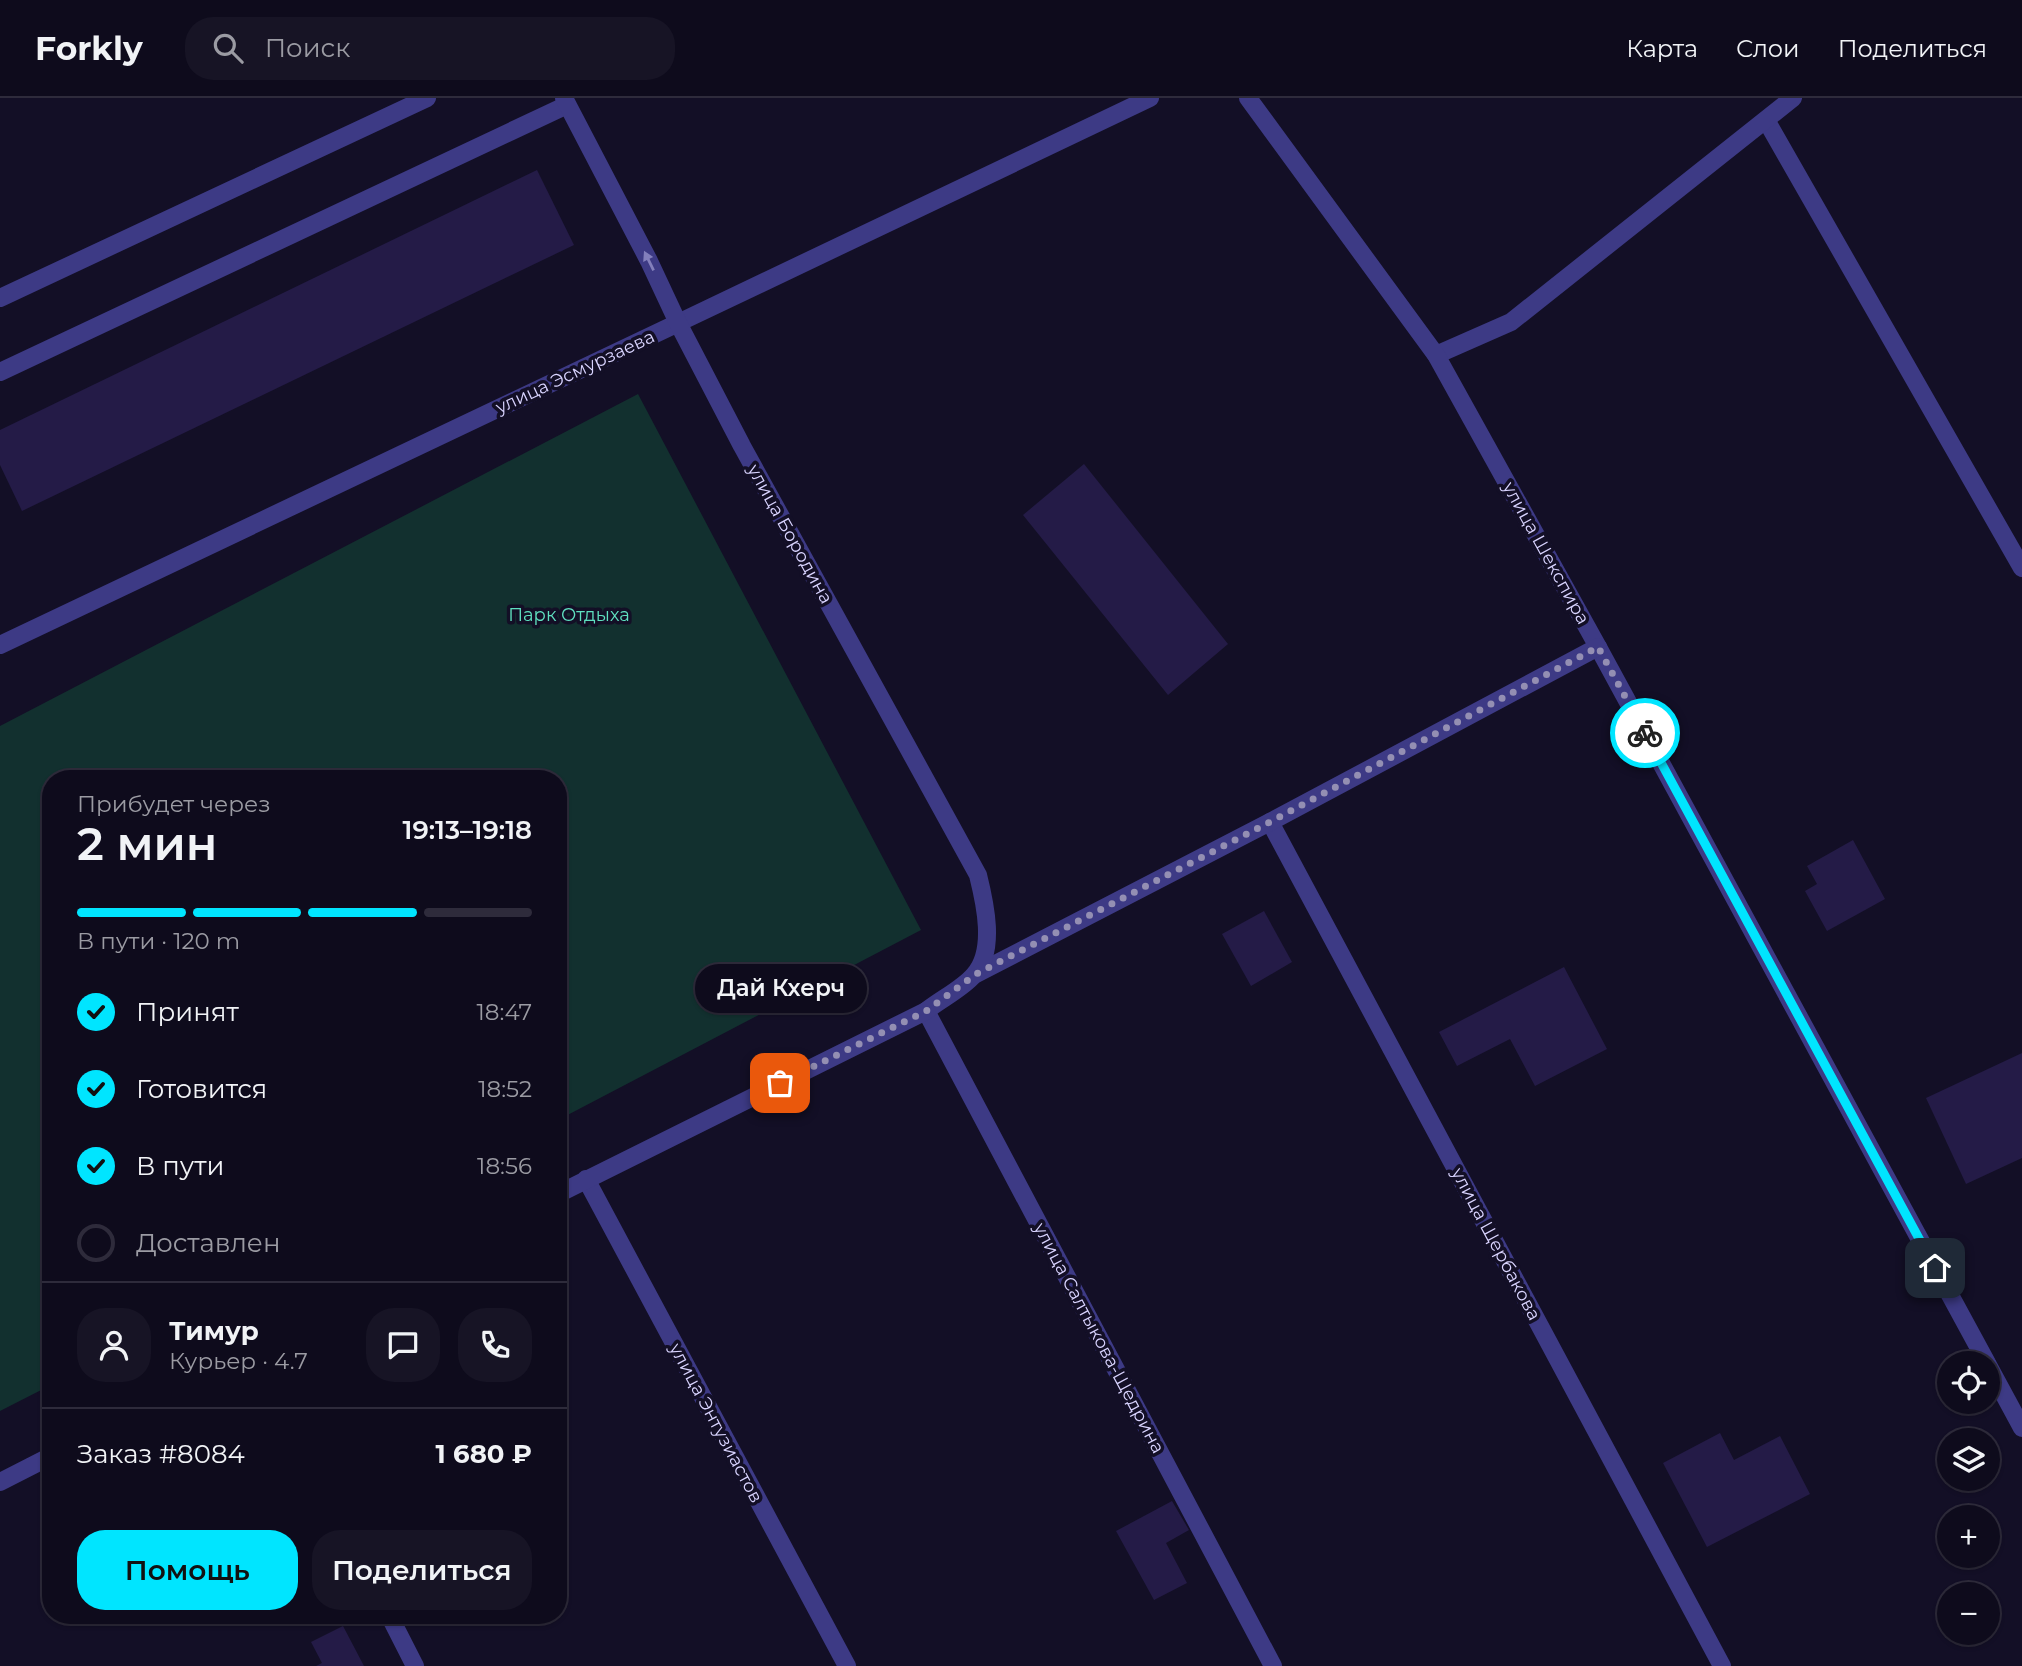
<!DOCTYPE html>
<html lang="ru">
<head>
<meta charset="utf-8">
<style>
	:root { --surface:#0e0b1c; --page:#171425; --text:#f1f3f6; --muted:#9b9ba3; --line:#2e2b3b; --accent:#00e5ff }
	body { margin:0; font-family:Montserrat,sans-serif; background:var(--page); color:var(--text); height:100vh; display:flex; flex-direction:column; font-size:26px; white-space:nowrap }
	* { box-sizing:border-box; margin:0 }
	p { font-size:23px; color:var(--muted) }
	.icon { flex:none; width:38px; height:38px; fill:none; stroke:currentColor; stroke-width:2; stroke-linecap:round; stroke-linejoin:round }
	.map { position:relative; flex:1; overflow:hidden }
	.details { position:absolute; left:42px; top:672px; width:525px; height:854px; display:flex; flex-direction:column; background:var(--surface); border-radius:28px; box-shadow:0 2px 5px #0004,0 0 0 2px var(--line) }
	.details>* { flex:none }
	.buttons { position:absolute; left:1937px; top:1253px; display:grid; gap:14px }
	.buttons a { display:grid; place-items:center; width:63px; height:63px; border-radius:50%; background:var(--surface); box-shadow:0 2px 5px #0004,0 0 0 2px var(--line); font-size:35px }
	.pin { position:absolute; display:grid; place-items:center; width:60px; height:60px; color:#fff; margin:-30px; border-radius:14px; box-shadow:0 4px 10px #0006 }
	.courier { position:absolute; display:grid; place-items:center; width:70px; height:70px; margin:-35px; border:5px solid #00e5ff; border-radius:50%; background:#fff; color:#222; box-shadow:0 2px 9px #0007 }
	.bubble { position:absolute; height:49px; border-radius:24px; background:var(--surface); box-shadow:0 2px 5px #0004,0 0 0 2px var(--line); font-size:23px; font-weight:600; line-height:49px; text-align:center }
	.summary em { font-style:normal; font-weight:600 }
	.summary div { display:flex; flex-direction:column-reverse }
	.summary { display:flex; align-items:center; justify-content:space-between; height:119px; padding:0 35px }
	h1 { font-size:46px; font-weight:600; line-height:52px }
	.bar { display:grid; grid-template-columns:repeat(4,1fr); gap:10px 7px; align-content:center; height:84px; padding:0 35px }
	.bar i { height:9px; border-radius:5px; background:var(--line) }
	.bar .on { background:var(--accent) }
	.bar p { grid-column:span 4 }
	.line { display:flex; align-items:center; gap:18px; padding:0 35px; border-top:2px solid var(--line) }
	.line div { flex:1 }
	.round { display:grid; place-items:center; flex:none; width:74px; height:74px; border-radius:28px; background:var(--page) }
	ol { padding:0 35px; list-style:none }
	li { display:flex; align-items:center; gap:21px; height:77px }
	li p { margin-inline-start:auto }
	li .icon { padding:7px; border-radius:50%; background:var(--accent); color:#111; stroke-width:4 }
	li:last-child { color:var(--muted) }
	li i { width:38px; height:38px; border:4px solid var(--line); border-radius:50% }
	.button { display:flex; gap:14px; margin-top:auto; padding:14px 35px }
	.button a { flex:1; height:80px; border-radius:28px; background:var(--accent); color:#111; font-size:28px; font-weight:600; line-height:80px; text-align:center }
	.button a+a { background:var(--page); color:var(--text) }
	header { display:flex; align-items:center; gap:42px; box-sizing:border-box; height:98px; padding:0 35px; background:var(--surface); border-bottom:2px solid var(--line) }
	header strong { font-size:33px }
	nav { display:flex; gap:38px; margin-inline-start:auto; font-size:24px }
	.search { width:490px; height:63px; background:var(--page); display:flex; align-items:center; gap:18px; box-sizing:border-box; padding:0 24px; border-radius:28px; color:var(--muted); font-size:26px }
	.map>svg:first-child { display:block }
	.green { fill:#12302f }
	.building { fill:#241b47 }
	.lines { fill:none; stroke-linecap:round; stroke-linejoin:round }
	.service { stroke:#3d3a85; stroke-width:18 }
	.minor { stroke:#3d3a85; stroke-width:18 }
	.tertiary { stroke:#3d3a85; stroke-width:18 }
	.oneway { fill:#837fbc }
	.done { stroke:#948fb3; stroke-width:7; stroke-dasharray:0 12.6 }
	.route { stroke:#00e5ff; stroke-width:9 }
	.labels { text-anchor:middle; stroke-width:7; stroke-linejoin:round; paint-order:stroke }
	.street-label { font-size:18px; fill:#d9d4ff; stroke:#130f26 }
	.park-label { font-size:18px; fill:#5fe0c0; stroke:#130f26 }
</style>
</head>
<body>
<header>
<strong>Forkly</strong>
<div class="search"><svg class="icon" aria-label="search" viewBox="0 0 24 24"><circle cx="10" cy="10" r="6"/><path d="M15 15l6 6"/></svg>Поиск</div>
<nav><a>Карта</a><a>Слои</a><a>Поделиться</a></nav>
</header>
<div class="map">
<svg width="2022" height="1568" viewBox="0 0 2022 1568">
	<rect width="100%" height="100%" fill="#130f26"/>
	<path class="green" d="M638 296 921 832 558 1022V681H51V1287L0 1313V628Z"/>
	<g class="building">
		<path d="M537 72 574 147 22 413 0 367V332Z"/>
		<path d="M1084 366 1228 546 1168 597 1023 417Z"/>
		<path d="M1853 742 1885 801 1827 833 1805 793 1817 786 1807 768Z"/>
		<path d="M1264 813 1292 864 1251 888 1222 836Z"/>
		<path d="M1564 869 1607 951 1535 988 1510 941 1457 968 1439 934Z"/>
		<path d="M2022 955V1060L1966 1086 1926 1000Z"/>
		<path d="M1720 1335 1734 1362 1780 1338 1810 1396 1707 1449 1663 1365Z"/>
		<path d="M1172 1403 1189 1432 1166 1445 1187 1485 1154 1502 1116 1433Z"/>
		<path d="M343 1528 364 1568H316L322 1565 311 1544Z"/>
	</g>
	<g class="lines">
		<g class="service">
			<path d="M1766 22 2022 470"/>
			<path d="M0 200 427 0"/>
			<path d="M1436 257 1511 224 1793 0"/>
			<path d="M0 274 567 7"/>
		</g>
		<g class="minor">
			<path d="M1248 0 1436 257 1598 549 1987 1265"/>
			<path d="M678 225 1150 0"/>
			<path d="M1270 724 1722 1568"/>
			<path d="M976 876 1270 724 1598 549"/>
			<path d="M586 1081 847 1568"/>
			<path d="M1988 1267 2022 1330"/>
			<path d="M389 1517 415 1568"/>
		</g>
		<g class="tertiary">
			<path d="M0 547 678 225"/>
			<path d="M926 913 1273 1568"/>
			<path d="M558 1096 926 913C941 901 962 891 974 877 996 853 985 805 978 777L742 348 678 225 649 163 564 0"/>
			<path d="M0 1384 51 1358"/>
		</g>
	</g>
	<defs><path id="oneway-solid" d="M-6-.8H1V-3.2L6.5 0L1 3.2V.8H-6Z" transform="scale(1.75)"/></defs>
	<use class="oneway" href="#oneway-solid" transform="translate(649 163) rotate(-116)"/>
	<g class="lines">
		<path class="done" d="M780 985 926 913 976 876 1270 724 1598 549 1645 635"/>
		<path class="route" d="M1645 635 1935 1170"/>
	</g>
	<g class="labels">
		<g class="street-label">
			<text transform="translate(575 274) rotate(-25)" y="6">улица Эсмурзаева</text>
			<text transform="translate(790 436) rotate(61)" y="6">улица Бородина</text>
			<text transform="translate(1546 455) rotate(61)" y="6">улица Шекспира</text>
			<text transform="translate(1496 1146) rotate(62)" y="6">улица Щербакова</text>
			<text transform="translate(1099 1240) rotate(62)" y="6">улица Салтыкова-Щедрина</text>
			<text transform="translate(716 1325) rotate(62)" y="6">улица Энтузиастов</text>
		</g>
		<g class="park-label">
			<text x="569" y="523">Парк Отдыха</text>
		</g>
	</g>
</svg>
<div class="buttons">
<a><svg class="icon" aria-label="locate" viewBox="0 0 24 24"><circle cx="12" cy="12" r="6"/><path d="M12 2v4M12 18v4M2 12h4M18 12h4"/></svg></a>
<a><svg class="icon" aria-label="layers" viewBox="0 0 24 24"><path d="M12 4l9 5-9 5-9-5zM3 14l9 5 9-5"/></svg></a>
<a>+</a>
<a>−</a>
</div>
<div class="pin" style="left:780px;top:985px;background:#ea580c"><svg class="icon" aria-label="bag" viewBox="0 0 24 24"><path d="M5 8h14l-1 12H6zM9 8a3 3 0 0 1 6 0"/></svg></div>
<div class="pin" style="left:1935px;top:1170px;background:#1f2937"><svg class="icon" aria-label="home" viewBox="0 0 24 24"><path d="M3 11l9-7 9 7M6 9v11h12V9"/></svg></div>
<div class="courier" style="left:1645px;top:635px"><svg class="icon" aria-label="bike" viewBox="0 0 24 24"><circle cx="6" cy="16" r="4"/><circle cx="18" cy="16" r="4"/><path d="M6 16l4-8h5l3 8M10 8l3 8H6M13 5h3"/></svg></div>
<div class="bubble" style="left:695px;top:866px;width:172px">Дай Кхерч</div>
<section class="details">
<div class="summary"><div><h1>2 мин</h1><p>Прибудет через</p></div><em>19:13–19:18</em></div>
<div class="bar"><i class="on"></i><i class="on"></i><i class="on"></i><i></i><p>В пути · 120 m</p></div>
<ol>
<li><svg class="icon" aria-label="check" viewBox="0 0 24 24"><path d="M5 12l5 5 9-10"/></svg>Принят<p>18:47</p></li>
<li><svg class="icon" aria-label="check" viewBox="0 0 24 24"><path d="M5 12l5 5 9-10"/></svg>Готовится<p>18:52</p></li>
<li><svg class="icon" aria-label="check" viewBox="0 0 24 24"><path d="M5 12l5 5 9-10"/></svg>В пути<p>18:56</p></li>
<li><i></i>Доставлен</li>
</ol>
<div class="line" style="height:126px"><a class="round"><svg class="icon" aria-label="person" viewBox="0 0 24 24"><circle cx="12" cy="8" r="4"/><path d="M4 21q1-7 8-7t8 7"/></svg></a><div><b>Тимур</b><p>Курьер · 4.7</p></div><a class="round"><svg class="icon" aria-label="chat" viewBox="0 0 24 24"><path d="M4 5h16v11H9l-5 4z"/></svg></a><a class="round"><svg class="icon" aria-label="phone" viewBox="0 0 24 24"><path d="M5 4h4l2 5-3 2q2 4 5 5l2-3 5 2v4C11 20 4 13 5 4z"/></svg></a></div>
<div class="line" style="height:91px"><div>Заказ #8084</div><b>1 680 ₽</b></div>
<div class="button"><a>Помощь</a><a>Поделиться</a></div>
</section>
</div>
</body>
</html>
